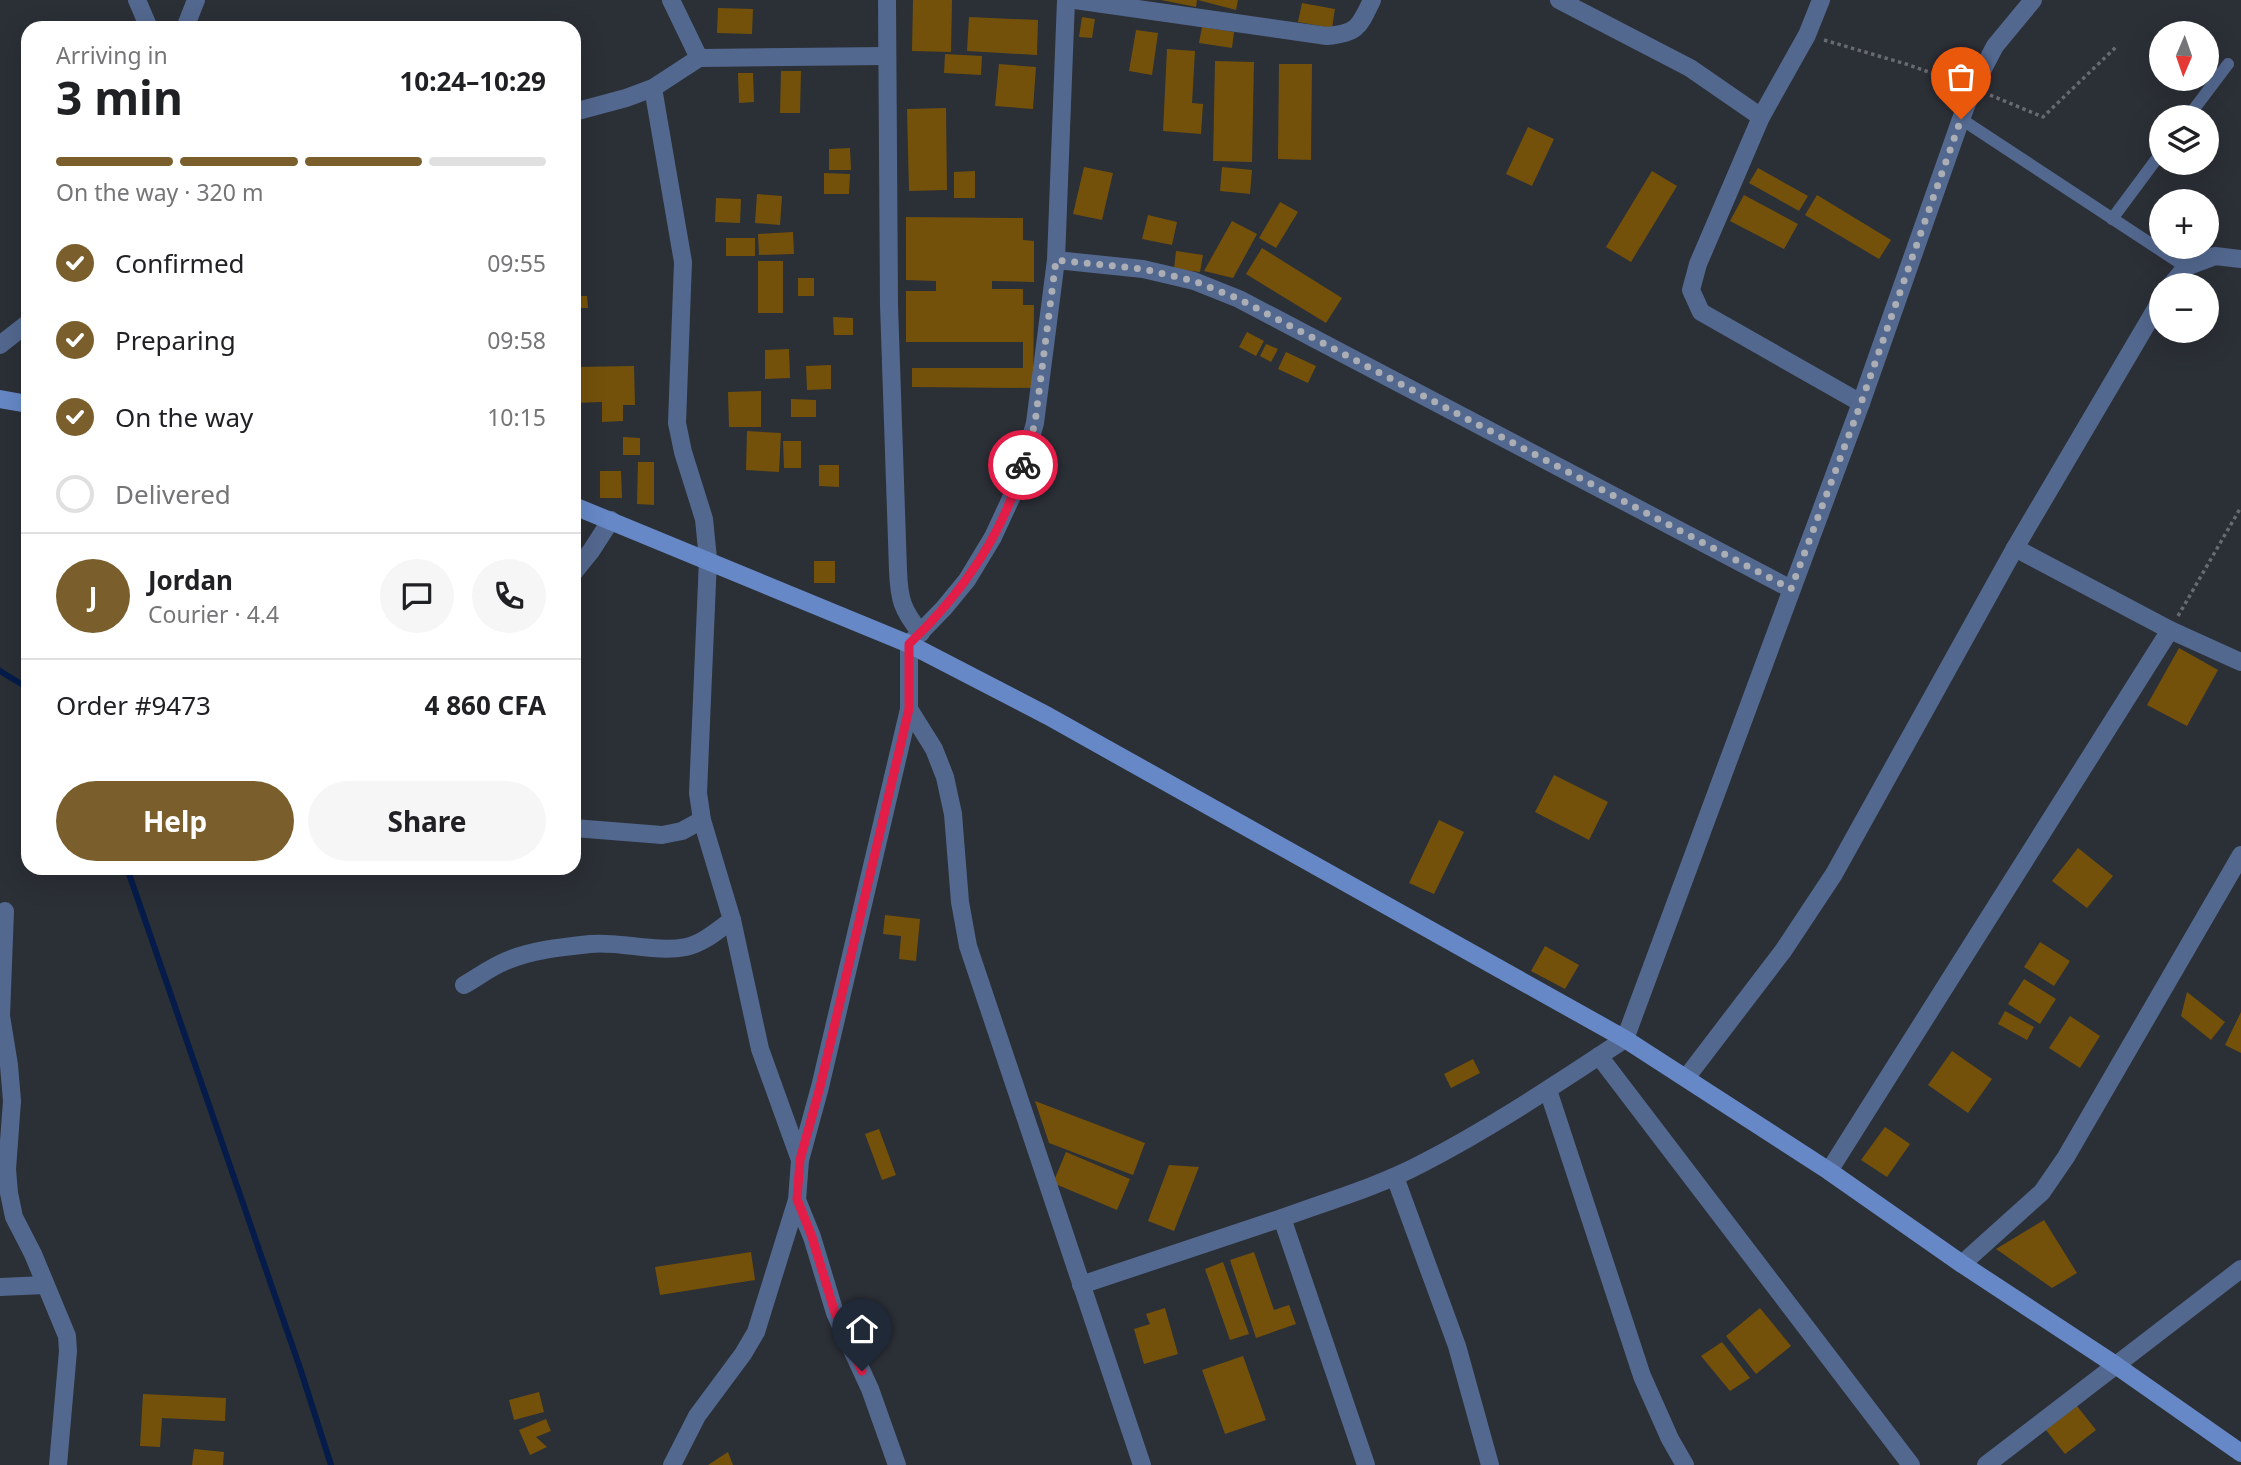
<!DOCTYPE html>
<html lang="en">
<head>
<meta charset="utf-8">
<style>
	:root { --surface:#fff; --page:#f6f6f6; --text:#202124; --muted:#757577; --line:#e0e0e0; --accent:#7a5f2d }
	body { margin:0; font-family:"Noto Sans",sans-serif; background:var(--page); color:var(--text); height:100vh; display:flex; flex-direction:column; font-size:26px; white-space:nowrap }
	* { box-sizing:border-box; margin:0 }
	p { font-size:23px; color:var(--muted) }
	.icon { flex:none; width:38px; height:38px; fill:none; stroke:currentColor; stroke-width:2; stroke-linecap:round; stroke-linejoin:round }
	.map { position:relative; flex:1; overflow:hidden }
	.sheet { position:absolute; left:21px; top:21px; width:560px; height:854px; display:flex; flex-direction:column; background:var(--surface); border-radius:21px; box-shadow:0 7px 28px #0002 }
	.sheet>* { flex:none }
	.needle { width:46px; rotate:182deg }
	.controls { position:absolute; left:2149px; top:21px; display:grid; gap:14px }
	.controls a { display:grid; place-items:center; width:70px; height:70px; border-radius:50%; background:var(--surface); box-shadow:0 7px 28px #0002; font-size:35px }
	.pin { position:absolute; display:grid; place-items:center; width:60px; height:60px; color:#fff; margin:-72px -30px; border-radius:50% 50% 50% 0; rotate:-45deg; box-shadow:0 0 7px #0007 }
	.pin .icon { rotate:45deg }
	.courier { position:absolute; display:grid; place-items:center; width:70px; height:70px; margin:-35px; border:5px solid #e11d48; border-radius:50%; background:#fff; color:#222; box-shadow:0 2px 9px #0007 }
	.head em { font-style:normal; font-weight:700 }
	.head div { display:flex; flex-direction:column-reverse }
	.head { display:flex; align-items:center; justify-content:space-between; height:119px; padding:0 35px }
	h1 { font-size:46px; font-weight:700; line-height:52px }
	.bar { display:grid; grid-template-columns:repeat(4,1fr); gap:10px 7px; align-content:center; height:84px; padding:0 35px }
	.bar i { height:9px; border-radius:5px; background:var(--line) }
	.bar .active { background:var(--accent) }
	.bar p { grid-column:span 4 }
	.line { display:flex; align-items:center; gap:18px; padding:0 35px; border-top:2px solid var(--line) }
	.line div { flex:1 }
	.round { display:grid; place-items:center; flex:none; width:74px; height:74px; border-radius:37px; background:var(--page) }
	ol { padding:0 35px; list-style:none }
	li { display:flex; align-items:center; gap:21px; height:77px }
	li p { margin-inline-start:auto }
	li .icon { padding:7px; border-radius:50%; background:var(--accent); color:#fff; stroke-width:4 }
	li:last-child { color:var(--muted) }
	li i { width:38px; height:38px; border:4px solid var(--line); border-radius:50% }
	.action { display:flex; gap:14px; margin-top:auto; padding:14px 35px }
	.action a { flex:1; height:80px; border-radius:42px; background:var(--accent); color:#fff; font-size:28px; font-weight:700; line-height:80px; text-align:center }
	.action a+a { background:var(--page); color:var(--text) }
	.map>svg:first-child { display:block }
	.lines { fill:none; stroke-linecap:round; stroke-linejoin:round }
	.stream { stroke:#051b4a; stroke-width:6 }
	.building { fill:#73510b }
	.path { stroke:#676b71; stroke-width:3.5; stroke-dasharray:3.5 3.5; stroke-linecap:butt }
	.lane { stroke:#53688f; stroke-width:12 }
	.street { stroke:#53688f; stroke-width:18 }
	.secondary { stroke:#6688c6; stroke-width:18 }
	.done { stroke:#abaeb4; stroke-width:7; stroke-dasharray:0 12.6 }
	.route { stroke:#e11d48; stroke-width:9 }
</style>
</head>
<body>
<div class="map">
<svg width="2241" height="1465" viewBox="0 0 2241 1465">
	<rect width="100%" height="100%" fill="#2b2f36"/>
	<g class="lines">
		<g class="stream">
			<path d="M0 671 28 688"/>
			<path d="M127 868 300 1368 331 1465"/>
		</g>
	</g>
	<g class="building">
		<path d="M913 0H952L951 52 912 51Z"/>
		<path d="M1161 0H1197L1196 7Z"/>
		<path d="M1198 0H1238L1236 10Z"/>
		<path d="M1302 3 1335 9 1332 28 1298 22Z"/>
		<path d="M718 8 753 9 752 34 717 33Z"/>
		<path d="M969 17 1038 20 1037 55 967 51Z"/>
		<path d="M1082 17 1095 19 1092 38 1079 37Z"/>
		<path d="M1202 27 1234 32 1232 48 1199 43Z"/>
		<path d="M1136 30 1158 33 1152 75 1129 71Z"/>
		<path d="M1167 49 1195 51 1192 103 1203 104 1201 134 1163 131Z"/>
		<path d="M945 54 982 56 981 75 944 73Z"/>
		<path d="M1215 61 1254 62 1252 162 1213 161Z"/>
		<path d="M999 64 1036 67 1033 109 995 106Z"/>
		<path d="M1279 64H1312L1311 160 1278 159Z"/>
		<path d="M781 71H801L800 113H780Z"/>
		<path d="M738 73H753L754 102 739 103Z"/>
		<path d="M946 108 947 190 909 191 907 109Z"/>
		<path d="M1528 127 1554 139 1532 186 1506 174Z"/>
		<path d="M850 148 851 170H829V149Z"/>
		<path d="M1084 167 1113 173 1102 220 1073 214Z"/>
		<path d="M1222 167 1252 170 1250 194 1220 191Z"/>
		<path d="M1758 168 1808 196 1799 211 1749 183Z"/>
		<path d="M975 171V198H954V172Z"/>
		<path d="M1652 171 1677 186 1631 262 1606 247Z"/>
		<path d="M824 173 850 174 849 194H824Z"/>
		<path d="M757 194 782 196 780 225 755 223Z"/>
		<path d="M1744 195 1798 224 1784 249 1730 221Z"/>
		<path d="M1817 195 1891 240 1879 259 1805 215Z"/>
		<path d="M716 198 741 199 740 223 715 222Z"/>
		<path d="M1280 202 1298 212 1276 248 1259 238Z"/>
		<path d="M1148 215 1177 222 1172 245 1142 239Z"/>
		<path d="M906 217 1023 218V240L1034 241V282L992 281V289H1023V305H1034L1033 388 912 387V368H1023V342H906V291H936V281L906 280Z"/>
		<path d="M1232 221 1257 234 1233 278 1204 271Z"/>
		<path d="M793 232 794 254 759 255 758 234Z"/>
		<rect x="726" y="238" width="29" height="18"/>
		<path d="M1262 248 1342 298 1326 323 1246 274Z"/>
		<path d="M1176 251 1203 255 1200 272 1174 269Z"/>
		<rect x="758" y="261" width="25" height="52"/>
		<rect x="798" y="278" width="16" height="18"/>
		<path d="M574 296H587L588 308H574Z"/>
		<path d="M833 317 853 318V335H834Z"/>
		<path d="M1247 332 1264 341 1256 356 1239 347Z"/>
		<path d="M1266 344 1278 349 1271 362 1260 356Z"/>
		<path d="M789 349 790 378 765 379V350Z"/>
		<path d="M1286 352 1316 366 1308 383 1278 369Z"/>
		<path d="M831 365V389L807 390 806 366Z"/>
		<path d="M634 366 635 405H623V421L602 422V402L574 403V367Z"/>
		<path d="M761 391V427H729L728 392Z"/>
		<path d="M791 399 816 400V417H791Z"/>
		<path d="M747 431 781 433 779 472 746 470Z"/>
		<path d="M623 437 640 438V455H623Z"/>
		<path d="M783 441H801V468H784Z"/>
		<path d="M638 462H654V505L637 504Z"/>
		<path d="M819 465H839V487L819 486Z"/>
		<path d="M600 471H621L622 498H600Z"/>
		<rect x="814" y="561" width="21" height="22"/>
		<path d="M2179 648 2218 670 2187 726 2147 705Z"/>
		<path d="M1554 775 1608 802 1589 840 1535 812Z"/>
		<path d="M1439 820 1464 832 1434 894 1409 883Z"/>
		<path d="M2078 848 2113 876 2087 908 2052 881Z"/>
		<path d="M885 915 920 919 916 961 899 959 901 936 883 934Z"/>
		<path d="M2040 942 2070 961 2054 986 2024 967Z"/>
		<path d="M1545 946 1579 965 1565 989 1531 971Z"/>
		<path d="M2024 979 2056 999 2040 1024 2008 1004Z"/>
		<path d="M2187 992 2225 1022 2211 1040 2181 1016Z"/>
		<path d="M2005 1011 2034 1027 2027 1040 1998 1024Z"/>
		<path d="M2241 1012V1053L2225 1045Z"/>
		<path d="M2070 1016 2100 1036 2080 1068 2049 1048Z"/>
		<path d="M1952 1051 1992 1079 1968 1113 1928 1085Z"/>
		<path d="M1473 1059 1480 1073 1451 1088 1444 1074Z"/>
		<path d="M1035 1101 1145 1143 1133 1175 1049 1143Z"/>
		<path d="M1885 1127 1910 1144 1887 1177 1861 1160Z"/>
		<path d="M879 1129 896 1175 882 1180 865 1134Z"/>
		<path d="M1066 1152 1130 1179 1117 1210 1053 1183Z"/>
		<path d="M1169 1165 1199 1167 1174 1231 1148 1221Z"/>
		<path d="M2044 1220 2077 1273 2052 1288 1996 1249Z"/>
		<path d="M751 1252 755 1280 660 1295 655 1267Z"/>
		<path d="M1254 1252 1274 1310 1289 1305 1296 1324 1256 1338 1230 1260Z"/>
		<path d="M1223 1262 1249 1334 1230 1340 1205 1269Z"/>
		<path d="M1165 1308 1178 1354 1144 1364 1134 1329 1150 1324 1146 1314Z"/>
		<path d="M1760 1308 1791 1346 1756 1374 1726 1336Z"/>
		<path d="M1722 1342 1750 1378 1730 1391 1701 1356Z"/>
		<path d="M1243 1356 1266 1420 1225 1434 1202 1370Z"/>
		<path d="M539 1392 544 1412 514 1420 509 1400Z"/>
		<path d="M143 1394 226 1398 225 1421 162 1418 160 1447 140 1446Z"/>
		<path d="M2077 1406 2096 1430 2065 1454 2046 1430Z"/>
		<path d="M546 1419 551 1431 536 1437 547 1447 530 1455 519 1430Z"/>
		<path d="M194 1449 224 1452 223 1465H192Z"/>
		<path d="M728 1452 733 1465H708Z"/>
	</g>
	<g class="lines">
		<g class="path">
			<path d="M1824 40 1906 64 1957 82"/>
			<path d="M1990 95 2043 117 2116 47"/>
			<path d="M2178 616 2241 507"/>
		</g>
		<g class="lane">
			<path d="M2188 117 2228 64"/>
			<path d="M1961 119 2186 267"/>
			<path d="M2112 219 2161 153"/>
		</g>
		<g class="street">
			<path d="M137 0 149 28"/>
			<path d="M671 0 699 58"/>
			<path d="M887 0 889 305 898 570C899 599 902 610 921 633"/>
			<path d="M1075 0 1327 36C1358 33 1359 27 1372 0"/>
			<path d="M1559 0 1690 68 1761 117"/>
			<path d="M1821 0 1807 35 1761 117 1698 264 1691 290 1701 312 1861 403"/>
			<path d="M185 28 196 0"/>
			<path d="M653 88 683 262 677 423 683 452 704 519 708 559 698 793 702 820 732 920 760 1049 800 1160"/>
			<path d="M574 112 626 98 653 88 699 58 887 56"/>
			<path d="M1056 260 1143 269 1194 281 1239 299 1791 589"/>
			<path d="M2171 285 2186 267 2215 256 2241 259"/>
			<path d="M0 345 28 323"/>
			<path d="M2015 548 2170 630 2241 662"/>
			<path d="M574 572 591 551 611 520"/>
			<path d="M909 709 934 749 945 777 953 814 960 902 968 946 1142 1465"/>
			<path d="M574 828 662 835 682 831 702 820"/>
			<path d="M5 911 1 1016 9 1065 12 1101 7 1169 9 1193 14 1217 33 1254 67 1336 68 1351 58 1465"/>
			<path d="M464 985C478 977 491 967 506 961 532 950 562 947 590 944 622 941 655 953 686 947 704 943 718 930 732 920"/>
			<path d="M1599 1056 1911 1465"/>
			<path d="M1686 1078 1783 951 1834 874 2015 548 2161 300"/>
			<path d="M1548 1090 1642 1376 1670 1439 1685 1465"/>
			<path d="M1829 1171 2170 630"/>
			<path d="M1395 1177 1457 1346 1490 1465"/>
			<path d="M797 1200 812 1237 835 1313 870 1389 897 1465"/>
			<path d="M1282 1218C1328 1201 1377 1187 1421 1164 1491 1128 1558 1083 1625 1039L1861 403 1961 119 1973 88 1995 46 2033 0"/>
			<path d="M1962 1264 2042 1192 2066 1157 2241 855"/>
			<path d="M1081 1285 1282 1218 1366 1465"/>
			<path d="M0 1287 45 1285"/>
			<path d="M672 1465 697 1416 743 1354 756 1332 797 1200 800 1160 820 1087 909 709V644L944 608 967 580 993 537 1018 483 1035 423 1056 260 1066 0"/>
			<path d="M1986 1465 2241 1269"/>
		</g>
		<g class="secondary">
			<path d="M0 399 28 404"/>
			<path d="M574 506 909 644 1048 716 1625 1039 1829 1171 1962 1264 2114 1364 2241 1453"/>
		</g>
	</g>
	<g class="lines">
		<path class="done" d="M1023 465 1035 423 1056 260 1143 269 1194 281 1239 299 1791 589 1861 403 1961 119"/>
		<path class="route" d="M862 1371 835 1313 812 1237 797 1199 800 1160 820 1087 909 709V644C961 595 1003 534 1023 465"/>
	</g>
</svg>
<div class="controls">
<a><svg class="needle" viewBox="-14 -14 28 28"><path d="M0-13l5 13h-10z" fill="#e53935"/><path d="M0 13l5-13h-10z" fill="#757577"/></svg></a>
<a><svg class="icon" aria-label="layers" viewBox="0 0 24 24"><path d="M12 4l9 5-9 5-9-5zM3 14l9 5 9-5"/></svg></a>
<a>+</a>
<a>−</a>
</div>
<div class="pin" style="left:1961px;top:119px;background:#ea580c"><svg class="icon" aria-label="bag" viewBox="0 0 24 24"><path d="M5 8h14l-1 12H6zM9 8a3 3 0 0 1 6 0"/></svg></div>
<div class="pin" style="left:862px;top:1371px;background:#1f2937"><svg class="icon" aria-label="home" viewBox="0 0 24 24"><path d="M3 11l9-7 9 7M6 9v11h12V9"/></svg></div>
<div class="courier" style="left:1023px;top:465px"><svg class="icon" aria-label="bike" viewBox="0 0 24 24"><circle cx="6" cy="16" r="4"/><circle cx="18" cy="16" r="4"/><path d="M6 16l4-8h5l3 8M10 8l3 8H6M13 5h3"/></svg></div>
<section class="sheet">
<div class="head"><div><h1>3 min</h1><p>Arriving in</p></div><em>10:24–10:29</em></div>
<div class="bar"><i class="active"></i><i class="active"></i><i class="active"></i><i></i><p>On the way · 320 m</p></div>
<ol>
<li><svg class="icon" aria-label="check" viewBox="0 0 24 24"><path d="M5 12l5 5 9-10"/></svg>Confirmed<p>09:55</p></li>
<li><svg class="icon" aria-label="check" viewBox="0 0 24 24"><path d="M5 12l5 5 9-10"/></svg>Preparing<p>09:58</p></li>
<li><svg class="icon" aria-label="check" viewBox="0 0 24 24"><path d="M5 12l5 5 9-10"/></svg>On the way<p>10:15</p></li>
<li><i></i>Delivered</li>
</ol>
<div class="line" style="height:126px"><b class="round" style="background:var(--accent);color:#fff">J</b><div><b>Jordan</b><p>Courier · 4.4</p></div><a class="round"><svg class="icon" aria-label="chat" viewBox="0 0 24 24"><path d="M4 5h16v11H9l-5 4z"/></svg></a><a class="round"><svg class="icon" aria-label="phone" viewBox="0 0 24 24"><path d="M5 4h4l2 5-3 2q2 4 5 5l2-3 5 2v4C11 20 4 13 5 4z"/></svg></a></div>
<div class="line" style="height:91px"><div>Order #9473</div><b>4 860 CFA</b></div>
<div class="action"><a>Help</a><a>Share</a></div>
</section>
</div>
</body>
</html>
